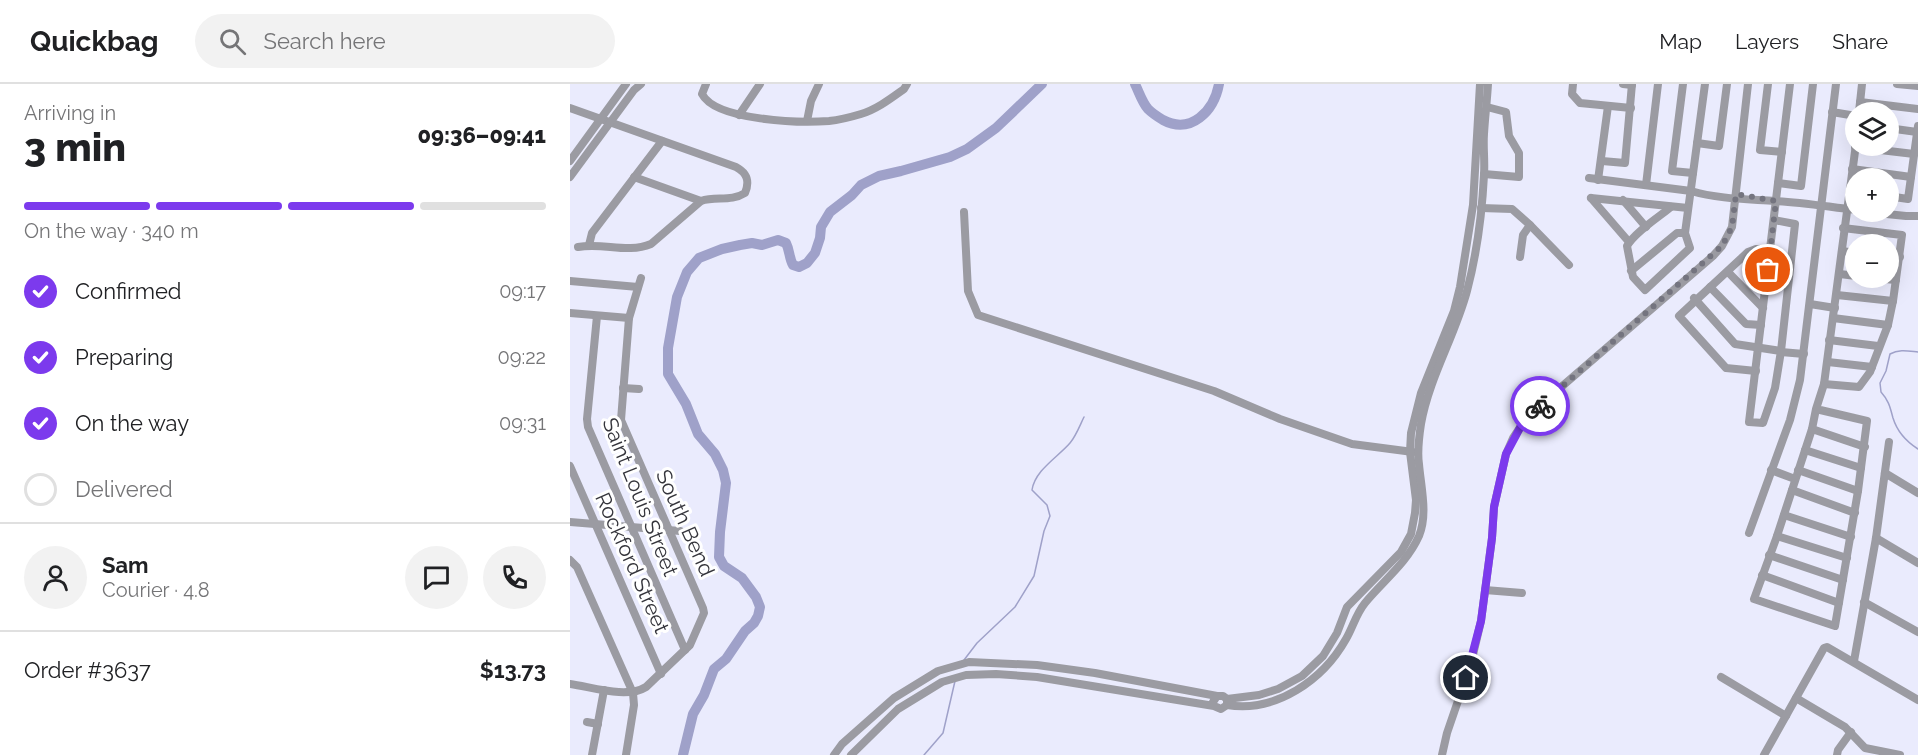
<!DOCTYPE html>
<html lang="en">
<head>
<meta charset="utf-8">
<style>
	:root { --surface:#fff; --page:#f2f2f2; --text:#202124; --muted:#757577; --line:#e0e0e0; --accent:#7c3aed }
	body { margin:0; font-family:Raleway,sans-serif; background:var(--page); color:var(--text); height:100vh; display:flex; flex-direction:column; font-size:22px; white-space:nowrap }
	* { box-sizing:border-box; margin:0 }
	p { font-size:20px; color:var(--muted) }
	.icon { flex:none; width:33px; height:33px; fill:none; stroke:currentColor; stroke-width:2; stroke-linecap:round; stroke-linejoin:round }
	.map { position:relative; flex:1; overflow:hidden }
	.details { display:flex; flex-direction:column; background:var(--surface); width:570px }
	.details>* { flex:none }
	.buttons { position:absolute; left:1275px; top:18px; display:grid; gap:12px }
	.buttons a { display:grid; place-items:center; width:54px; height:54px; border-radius:50%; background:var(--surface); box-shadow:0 6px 24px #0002; font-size:30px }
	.pin { position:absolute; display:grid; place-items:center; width:51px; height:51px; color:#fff; margin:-26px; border:3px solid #fff; border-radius:50%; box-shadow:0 2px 6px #0007 }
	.courier { position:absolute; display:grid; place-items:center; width:60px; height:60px; margin:-30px; border:4px solid #7c3aed; border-radius:50%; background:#fff; color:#222; box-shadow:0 2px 8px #0007 }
	.overview em { font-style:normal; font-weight:800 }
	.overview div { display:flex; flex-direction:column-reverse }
	.overview { display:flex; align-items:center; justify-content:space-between; height:102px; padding:0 24px }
	h1 { font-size:39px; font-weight:800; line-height:45px }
	.bar { display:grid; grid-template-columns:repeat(4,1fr); gap:9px 6px; align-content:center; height:72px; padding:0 24px }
	.bar i { height:8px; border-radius:4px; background:var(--line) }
	.bar .active { background:var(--accent) }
	.bar p { grid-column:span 4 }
	.line { display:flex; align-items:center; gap:15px; padding:0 24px; border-top:2px solid var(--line) }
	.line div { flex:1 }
	.round { display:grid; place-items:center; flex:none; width:63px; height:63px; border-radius:32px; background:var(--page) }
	ol { padding:0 24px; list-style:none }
	li { display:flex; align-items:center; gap:18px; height:66px }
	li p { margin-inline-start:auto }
	li .icon { padding:6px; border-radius:50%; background:var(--accent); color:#fff; stroke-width:4 }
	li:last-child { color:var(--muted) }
	li i { width:33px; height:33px; border:3px solid var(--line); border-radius:50% }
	header { display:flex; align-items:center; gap:36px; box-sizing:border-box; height:84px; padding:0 30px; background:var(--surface); border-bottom:2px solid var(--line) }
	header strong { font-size:28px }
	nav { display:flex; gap:33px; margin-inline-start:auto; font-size:21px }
	.search { width:420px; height:54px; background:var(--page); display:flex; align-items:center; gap:15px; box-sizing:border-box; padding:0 21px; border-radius:33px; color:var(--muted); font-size:22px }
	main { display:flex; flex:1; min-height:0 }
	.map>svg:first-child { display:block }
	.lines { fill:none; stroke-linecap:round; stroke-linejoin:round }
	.stream { stroke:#9fa1c9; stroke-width:1.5 }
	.river { stroke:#9fa1c9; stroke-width:10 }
	.minor { stroke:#9b9ba2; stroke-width:8 }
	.done { stroke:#74747f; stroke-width:6; stroke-dasharray:0 10.8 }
	.route { stroke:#7c3aed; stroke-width:8 }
	.labels { text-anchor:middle; stroke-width:6; stroke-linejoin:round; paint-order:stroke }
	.street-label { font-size:21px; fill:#34343b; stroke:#fff }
</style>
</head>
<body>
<header>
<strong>Quickbag</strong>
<div class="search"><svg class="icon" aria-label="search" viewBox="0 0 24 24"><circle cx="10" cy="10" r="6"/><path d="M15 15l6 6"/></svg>Search here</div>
<nav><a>Map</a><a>Layers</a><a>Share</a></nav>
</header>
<main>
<section class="details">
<div class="overview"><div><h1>3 min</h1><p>Arriving in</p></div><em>09:36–09:41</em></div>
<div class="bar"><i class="active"></i><i class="active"></i><i class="active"></i><i></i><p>On the way · 340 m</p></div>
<ol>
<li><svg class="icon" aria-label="check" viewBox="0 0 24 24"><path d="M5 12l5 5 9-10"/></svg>Confirmed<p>09:17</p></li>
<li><svg class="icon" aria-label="check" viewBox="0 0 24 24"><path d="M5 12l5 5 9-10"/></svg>Preparing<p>09:22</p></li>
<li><svg class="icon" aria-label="check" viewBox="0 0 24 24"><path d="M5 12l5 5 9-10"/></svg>On the way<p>09:31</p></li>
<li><i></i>Delivered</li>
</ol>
<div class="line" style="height:108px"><a class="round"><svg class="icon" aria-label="person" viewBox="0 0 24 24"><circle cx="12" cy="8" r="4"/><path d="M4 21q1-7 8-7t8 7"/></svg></a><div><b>Sam</b><p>Courier · 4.8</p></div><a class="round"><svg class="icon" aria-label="chat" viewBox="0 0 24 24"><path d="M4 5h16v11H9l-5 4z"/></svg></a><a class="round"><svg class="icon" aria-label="phone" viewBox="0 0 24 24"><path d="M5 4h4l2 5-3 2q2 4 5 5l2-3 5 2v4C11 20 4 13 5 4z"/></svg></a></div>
<div class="line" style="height:78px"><div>Order #3637</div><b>$13.73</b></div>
</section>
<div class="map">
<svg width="1348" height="671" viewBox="0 0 1348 671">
	<rect width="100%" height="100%" fill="#eaebfd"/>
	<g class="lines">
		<g class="stream">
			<path d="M1348 268C1338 267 1329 265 1320 270L1316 287 1310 299 1311 308C1319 317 1320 323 1323 334 1327 347 1337 358 1348 365"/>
			<path d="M394 576 407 559 445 523 464 492 474 447 480 432 477 421 462 406C465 386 488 373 500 359 506 352 510 341 514 333"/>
			<path d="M354 671 373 649 385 597"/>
		</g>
		<g class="river">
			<path d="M565 0C569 8 572 18 578 25 582 29 588 33 593 36 621 51 644 27 649 0"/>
			<path d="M113 671 123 630 134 611 144 585 156 575 175 547 184 539 188 532 190 523 186 513 172 494 154 482 149 473 150 448 156 399 153 386 145 370 128 350 116 320 98 290V264L107 213 117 188 129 174 152 165 170 161 182 159 192 161 208 156 216 159C220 167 219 174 223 181L229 183 237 179 245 169 250 154 251 143 260 128 282 111 291 101 309 92 331 87 380 73 397 65 426 44 472 0"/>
		</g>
		<g class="minor">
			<path d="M136 0 132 10C146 37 231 39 259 37 269 36 281 33 291 30 307 25 320 15 334 5L337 0"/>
			<path d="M1003 0 1002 10 1010 19 1061 24"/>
			<path d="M1053 0 1062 1"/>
			<path d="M1113 0 1102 87 1123 89"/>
			<path d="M1198 0 1190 66 1212 68"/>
			<path d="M1327 0 1348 2"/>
			<path d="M1290 18 1348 25"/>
			<path d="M0 24 166 83C177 89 180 97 175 109 161 118 146 112 131 117L81 160C57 170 33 158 8 163"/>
			<path d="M1262 28 1286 32"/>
			<path d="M1289 28 1292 0"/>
			<path d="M169 31 190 0"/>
			<path d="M237 37 241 17 249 0"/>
			<path d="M1318 44 1347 48"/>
			<path d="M1127 59 1149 62 1157 0"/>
			<path d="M1285 63 1344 70"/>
			<path d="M0 77 56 0"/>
			<path d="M1032 77 1055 79 1062 0"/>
			<path d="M1282 85 1341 93"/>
			<path d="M914 90 949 93V69L939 52 936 28 917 23"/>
			<path d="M0 93 64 6 71 0"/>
			<path d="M64 93 131 117"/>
			<path d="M1019 94 1121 107C1148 115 1177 115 1205 117 1232 118 1259 123 1286 126"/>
			<path d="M1028 96 1038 22"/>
			<path d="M1208 99 1231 102 1243 0"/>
			<path d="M1076 101 1088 0"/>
			<path d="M1318 112 1338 115 1348 42"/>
			<path d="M1021 114 1118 124"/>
			<path d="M1021 114 1059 158"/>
			<path d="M1053 116 1076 143"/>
			<path d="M1101 123C1089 133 1065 148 1057 162L1063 193 1075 206 1120 164 1115 149 1135 0"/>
			<path d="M911 124 942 125 960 141 999 181"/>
			<path d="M394 128 398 207 408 231 644 307 710 335 782 360 843 368"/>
			<path d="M1297 128 1336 132H1348"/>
			<path d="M1204 136 1225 140 1211 267 1205 304 1193 339 1179 338 1220 0"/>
			<path d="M19 161 22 149 92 57"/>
			<path d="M1272 167 1286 169"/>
			<path d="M1318 172 1330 173"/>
			<path d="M950 173 953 151 960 141"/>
			<path d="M1061 187 1107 149H1115"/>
			<path d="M1158 188 1193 224"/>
			<path d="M1270 190 1286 192"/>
			<path d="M1303 194 1326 196"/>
			<path d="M0 197 68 203"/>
			<path d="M1140 203 1176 240 1191 241"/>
			<path d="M1267 211 1323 217"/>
			<path d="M1124 214 1165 260 1211 267"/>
			<path d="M1240 220 1265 224"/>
			<path d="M0 229 59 234"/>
			<path d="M27 232 17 335 18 343 115 566"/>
			<path d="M1263 234 1318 241"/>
			<path d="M1259 256 1308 262"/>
			<path d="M1211 268 1234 270"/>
			<path d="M1258 278 1302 283"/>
			<path d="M1186 287 1156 284 1109 232 1178 168 1186 165 1200 166"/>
			<path d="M1254 300 1289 303 1300 288 1318 241 1323 217 1332 151 1273 144"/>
			<path d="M53 304 69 305"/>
			<path d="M1246 325 1297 337 1288 407 1265 542 1184 515 1207 452 1242 345 1246 325 1254 300 1286 60"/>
			<path d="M1242 345 1295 363"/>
			<path d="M1235 366 1291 384"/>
			<path d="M0 382 91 590"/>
			<path d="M1201 386 1225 395"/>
			<path d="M1228 386 1288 407"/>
			<path d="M1315 389 1348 409"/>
			<path d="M1222 406 1285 429"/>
			<path d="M1214 431 1281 453"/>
			<path d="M0 438 110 447"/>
			<path d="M1179 449 1220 336 1230 296 1266 0"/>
			<path d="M1207 452 1277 474"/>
			<path d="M1306 454 1348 479"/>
			<path d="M1199 471 1273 496"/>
			<path d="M0 476 7 483 63 609 64 621 56 671"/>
			<path d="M1192 491 1269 519"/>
			<path d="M915 506 952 509"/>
			<path d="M1294 518 1348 548"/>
			<path d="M1284 577 1306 454 1319 358"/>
			<path d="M1151 593 1216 632"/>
			<path d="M0 600C22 603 57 615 76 603L120 561 134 529 133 524 51 336 59 234 71 194"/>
			<path d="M1226 614 1275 643 1295 664 1330 671"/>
			<path d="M657 615 689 611 708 605 732 592 753 572 767 549 777 523 831 468 841 450 845 429 846 416 840 368 841 349 851 309 884 227 890 203 903 121 910 0"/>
			<path d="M657 621C706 629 753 596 776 555 783 543 786 530 795 519 813 497 837 479 849 452 858 430 851 404 849 380 847 367 849 353 851 340 859 294 885 252 897 207 907 169 912 130 914 91 915 77 913 63 914 50 915 33 917 17 918 0"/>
			<path d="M17 638 28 640"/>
			<path d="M22 671 34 606"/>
			<path d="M264 671 272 660 324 614 368 587 399 578 467 581 525 589 647 612"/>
			<path d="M281 671 328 625 372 598 396 591 426 590 467 593 644 622 651 625 657 621V615L653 612H647L643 618 644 622"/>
			<path d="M872 671 877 649 901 579 911 537 922 454 924 423 936 370 943 354 951 342 968 323 1143 172 1152 162 1162 143 1178 0"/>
			<path d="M1194 671 1254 564 1257 563 1348 616"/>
			<path d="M1267 671 1268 666 1281 648"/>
		</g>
	</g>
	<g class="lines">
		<path class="done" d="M970 322 1152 162 1162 143 1166 110 1206 117 1198 186"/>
		<path class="route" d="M896 594 911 537 922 454 924 423 936 370 951 342 970 322"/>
	</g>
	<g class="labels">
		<g class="street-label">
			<text transform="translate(70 413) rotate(68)" y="7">Saint Louis Street</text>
			<text transform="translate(115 439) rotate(66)" y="7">South Bend</text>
			<text transform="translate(62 479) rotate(66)" y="7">Rockford Street</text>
		</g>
	</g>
</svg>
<div class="buttons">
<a><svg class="icon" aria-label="layers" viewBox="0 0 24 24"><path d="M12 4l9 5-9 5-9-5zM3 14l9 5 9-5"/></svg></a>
<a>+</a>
<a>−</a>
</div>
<div class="pin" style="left:1198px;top:186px;background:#ea580c"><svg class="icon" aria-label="bag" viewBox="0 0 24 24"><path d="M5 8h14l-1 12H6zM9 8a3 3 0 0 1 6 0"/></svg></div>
<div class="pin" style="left:896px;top:594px;background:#1f2937"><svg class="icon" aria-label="home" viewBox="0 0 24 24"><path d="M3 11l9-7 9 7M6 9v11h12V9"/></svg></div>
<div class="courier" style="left:970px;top:322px"><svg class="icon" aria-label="bike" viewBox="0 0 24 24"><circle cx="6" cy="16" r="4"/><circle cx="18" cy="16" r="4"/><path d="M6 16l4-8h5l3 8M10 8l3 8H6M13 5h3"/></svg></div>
</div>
</main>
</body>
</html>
